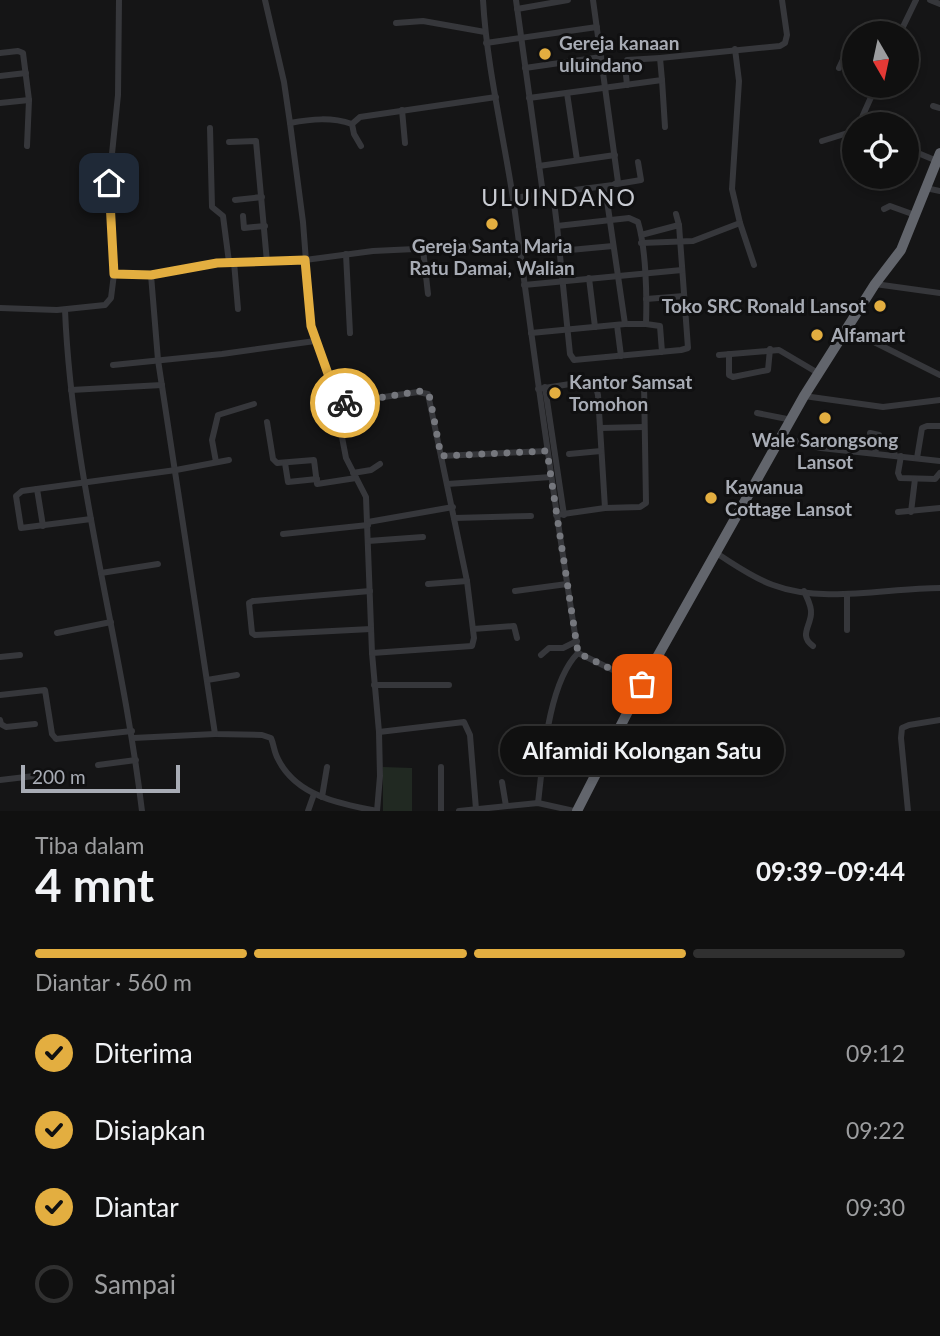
<!DOCTYPE html>
<html lang="id">
<head>
<meta charset="utf-8">
<style>
	:root { --surface:#101010; --page:#1e1e1e; --text:#f1f3f6; --muted:#9c9d9f; --line:#303030; --accent:#e3ae40 }
	body { margin:0; font-family:Lato,sans-serif; background:var(--page); color:var(--text); height:100vh; display:flex; flex-direction:column; font-size:26px; white-space:nowrap }
	* { box-sizing:border-box; margin:0 }
	p { font-size:23px; color:var(--muted) }
	.icon { flex:none; width:38px; height:38px; fill:none; stroke:currentColor; stroke-width:2; stroke-linecap:round; stroke-linejoin:round }
	.map { position:relative; height:811px; overflow:hidden }
	.panel { display:flex; flex-direction:column; background:var(--surface); flex:1 }
	.panel>* { flex:none }
	.needle { width:46px; rotate:171deg }
	.fabs { position:absolute; left:842px; top:21px; display:grid; gap:14px }
	.fabs a { display:grid; place-items:center; width:77px; height:77px; border-radius:50%; background:var(--surface); box-shadow:0 4px 10px #0003,0 0 0 2px var(--line); font-size:35px }
	.scale { position:absolute; left:21px; bottom:18px; width:159px; box-sizing:border-box; padding-left:7px; border:4px solid #a8acb5; border-top:0; font-size:19px; line-height:24px; white-space:nowrap; color:#a8acb5; -webkit-text-stroke:5px #101011; paint-order:stroke }
	.pin { position:absolute; display:grid; place-items:center; width:60px; height:60px; color:#fff; margin:-30px; border-radius:14px; box-shadow:0 4px 10px #0006 }
	.courier { position:absolute; display:grid; place-items:center; width:70px; height:70px; margin:-35px; border:5px solid #e3ae40; border-radius:50%; background:#fff; color:#222; box-shadow:0 2px 9px #0007 }
	.bubble { position:absolute; height:49px; border-radius:24px; background:var(--surface); box-shadow:0 4px 10px #0003,0 0 0 2px var(--line); font-size:23px; font-weight:700; line-height:49px; text-align:center }
	.headline em { font-style:normal; font-weight:700 }
	.headline div { display:flex; flex-direction:column-reverse }
	.headline { display:flex; align-items:center; justify-content:space-between; height:119px; padding:0 35px }
	h1 { font-size:46px; font-weight:700; line-height:52px }
	.bar { display:grid; grid-template-columns:repeat(4,1fr); gap:10px 7px; align-content:center; height:84px; padding:0 35px }
	.bar i { height:9px; border-radius:5px; background:var(--line) }
	.bar .on { background:var(--accent) }
	.bar p { grid-column:span 4 }
	ol { padding:0 35px; list-style:none }
	li { display:flex; align-items:center; gap:21px; height:77px }
	li p { margin-inline-start:auto }
	li .icon { padding:7px; border-radius:50%; background:var(--accent); color:#111; stroke-width:4 }
	li:last-child { color:var(--muted) }
	li i { width:38px; height:38px; border:4px solid var(--line); border-radius:50% }
	.map>svg:first-child { display:block }
	.green { fill:#212922 }
	.lines { fill:none; stroke-linecap:round; stroke-linejoin:round }
	.minor { stroke:#36373b; stroke-width:6 }
	.highway { stroke:#62656c; stroke-width:10 }
	.done { stroke:#75777d; stroke-width:7; stroke-dasharray:0 12.6 }
	.route { stroke:#e3ae40; stroke-width:9 }
	.poi-dot { fill:#e3ae40; stroke:#101011; stroke-width:2.5 }
	.labels { text-anchor:middle; stroke-width:6; stroke-linejoin:round; paint-order:stroke }
	.poi-label { font-size:19px; font-weight:bold; fill:#a8acb5; stroke:#101011; text-anchor:start }
	.quarter-label { font-size:23px; letter-spacing:2px; fill:#c8cbd2; stroke:#101011 }
</style>
</head>
<body>
<div class="map">
<svg width="940" height="811" viewBox="0 0 940 811">
	<rect width="100%" height="100%" fill="#151516"/>
	<path class="green" d="M383 767 412 768V811H383Z"/>
	<g class="lines">
		<g class="minor">
			<path d="M265 0 284 82 290 123 303 222 311 326 332 385 346 458 366 497 372 653 379 732 380 776 377 811"/>
			<path d="M483 0C487 69 504 137 514 205 534 355 554 504 578 653L642 684"/>
			<path d="M516 0 543 194"/>
			<path d="M930 0 940 4"/>
			<path d="M517 9 568 0"/>
			<path d="M396 23 423 21 485 32"/>
			<path d="M900 33 916 0"/>
			<path d="M486 43 597 27"/>
			<path d="M735 49 739 81 732 189 740 223 754 265"/>
			<path d="M0 53 18 51 23 53 29 100 27 146"/>
			<path d="M525 68 601 57"/>
			<path d="M839 68 847 51 854 53"/>
			<path d="M0 76 26 73"/>
			<path d="M662 80 665 127"/>
			<path d="M627 85 625 66 627 60 660 58"/>
			<path d="M567 93 577 160"/>
			<path d="M529 98 662 80 660 58 780 46 785 43 787 35 782 0"/>
			<path d="M0 103 29 100"/>
			<path d="M933 106 940 108"/>
			<path d="M402 110 405 143"/>
			<path d="M290 123C312 119 331 117 352 124"/>
			<path d="M859 124 876 86"/>
			<path d="M210 128 212 207 223 216 229 262"/>
			<path d="M822 141 854 131"/>
			<path d="M229 142 256 141 267 262"/>
			<path d="M361 146 354 134 352 124 360 117 496 97"/>
			<path d="M906 148 937 161"/>
			<path d="M539 166 615 155"/>
			<path d="M617 184 641 180 638 162"/>
			<path d="M926 188 940 191"/>
			<path d="M553 193 557 226"/>
			<path d="M513 198 613 185 618 182 593 0"/>
			<path d="M235 200 262 197"/>
			<path d="M884 209 890 206 915 215"/>
			<path d="M676 214 679 225"/>
			<path d="M243 216 244 228 265 226"/>
			<path d="M641 235 679 225 688 348 681 350 574 360 570 354 557 226 629 218 638 222C646 249 647 295 646 324L660 326 662 352"/>
			<path d="M641 243 693 241 740 223"/>
			<path d="M423 249 428 294"/>
			<path d="M559 251 613 246"/>
			<path d="M346 254 350 333"/>
			<path d="M234 262 238 309"/>
			<path d="M114 274 109 183 118 95 119 0"/>
			<path d="M151 275 158 360 215 734 262 735 271 738C274 745 274 752 278 759 296 796 340 804 377 811"/>
			<path d="M589 278 595 327"/>
			<path d="M875 284 940 293"/>
			<path d="M524 285 682 270"/>
			<path d="M646 299 684 296"/>
			<path d="M0 308 57 310 105 305 111 298 114 274 151 275 217 263 305 260 373 251 519 244"/>
			<path d="M65 310C72 479 122 643 142 811"/>
			<path d="M625 324H646"/>
			<path d="M617 325 621 356"/>
			<path d="M846 328 940 375"/>
			<path d="M531 333 625 324 605 187"/>
			<path d="M729 354V375L733 377 768 370 770 349"/>
			<path d="M719 355 779 350 818 373"/>
			<path d="M113 365 222 354 315 341"/>
			<path d="M545 387 564 515"/>
			<path d="M538 389 583 382 595 383 598 395 605 508"/>
			<path d="M71 390 162 385"/>
			<path d="M804 396 883 407 940 400"/>
			<path d="M336 404 418 392 428 394 467 581 474 638 472 646 372 653"/>
			<path d="M757 413 792 420"/>
			<path d="M267 422 273 459 277 463 314 460 317 484 356 478"/>
			<path d="M600 428 644 427"/>
			<path d="M870 433 879 435 875 453"/>
			<path d="M784 434 800 443 821 448 940 461"/>
			<path d="M569 454 601 451"/>
			<path d="M894 455 896 438"/>
			<path d="M441 456 547 451"/>
			<path d="M901 456 898 473 900 478 935 479 940 473"/>
			<path d="M917 458 922 428 927 426H940"/>
			<path d="M216 462 212 440 218 415 254 404"/>
			<path d="M285 463 288 482 317 479"/>
			<path d="M353 473 371 470 380 464"/>
			<path d="M447 484 551 477"/>
			<path d="M37 489 43 526"/>
			<path d="M898 512 940 508"/>
			<path d="M911 512 915 479"/>
			<path d="M556 515 605 508 640 507 646 503 644 383"/>
			<path d="M454 518 531 516"/>
			<path d="M91 519 21 528 16 496 22 491 176 470 229 460"/>
			<path d="M368 522 453 507"/>
			<path d="M283 534 368 525"/>
			<path d="M368 541 423 537"/>
			<path d="M716 553C734 564 753 578 773 585 823 604 887 588 940 588"/>
			<path d="M101 573 158 564"/>
			<path d="M428 584 467 581"/>
			<path d="M370 591 253 601 249 603 252 633 255 635 371 629"/>
			<path d="M515 591 567 584"/>
			<path d="M804 591C807 598 812 606 811 614 810 627 799 636 813 646"/>
			<path d="M473 629 514 626 517 638"/>
			<path d="M847 630V594"/>
			<path d="M57 633 111 622"/>
			<path d="M541 655 549 648H563L577 641"/>
			<path d="M0 657 20 655"/>
			<path d="M207 680 237 675"/>
			<path d="M374 685H449"/>
			<path d="M0 695 45 690 52 734 56 739 132 731"/>
			<path d="M0 720 1 724 6 727 35 724"/>
			<path d="M618 731 631 736 666 743"/>
			<path d="M379 732 464 722 470 735 476 809"/>
			<path d="M133 738 215 734"/>
			<path d="M609 750 662 768"/>
			<path d="M98 765 136 760"/>
			<path d="M0 780 34 776"/>
			<path d="M502 782 506 806"/>
			<path d="M322 797 327 767"/>
			<path d="M538 803C543 761 548 683 578 653"/>
			<path d="M308 811 314 794"/>
			<path d="M441 811V767"/>
			<path d="M459 811 538 803 574 811"/>
			<path d="M908 811 901 738 902 728 909 725 940 720"/>
		</g>
		<path class="highway" d="M577 811 642 684 804 396 875 284 901 250 940 153"/>
	</g>
	<g class="lines">
		<path class="done" d="M345 403 422 391 428 394 430 398 441 456 547 451 578 653 642 684"/>
		<path class="route" d="M109 183 114 274 151 275 217 263 305 260 311 326 332 385 336 404 345 403"/>
	</g>
	<g class="poi-dot">
		<circle cx="545" cy="54" r="7"/>
		<circle cx="492" cy="224" r="7"/>
		<circle cx="880" cy="306" r="7"/>
		<circle cx="817" cy="335" r="7"/>
		<circle cx="555" cy="393" r="7"/>
		<circle cx="825" cy="418" r="7"/>
		<circle cx="711" cy="498" r="7"/>
	</g>
	<g class="labels">
		<g class="poi-label">
			<text x="559" y="50">Gereja kanaan<tspan x="559" dy="22">uluindano</tspan></text>
			<text x="492" y="253" text-anchor="middle">Gereja Santa Maria<tspan x="492" dy="22">Ratu Damai, Walian</tspan></text>
			<text x="866" y="313" text-anchor="end">Toko SRC Ronald Lansot</text>
			<text x="831" y="342">Alfamart</text>
			<text x="569" y="389">Kantor Samsat<tspan x="569" dy="22">Tomohon</tspan></text>
			<text x="825" y="447" text-anchor="middle">Wale Sarongsong<tspan x="825" dy="22">Lansot</tspan></text>
			<text x="725" y="494">Kawanua<tspan x="725" dy="22">Cottage Lansot</tspan></text>
		</g>
		<g class="quarter-label">
			<text x="559" y="206">ULUINDANO</text>
		</g>
	</g>
</svg>
<div class="fabs">
<a><svg class="needle" viewBox="-14 -14 28 28"><path d="M0-13l5 13h-10z" fill="#e53935"/><path d="M0 13l5-13h-10z" fill="#9c9d9f"/></svg></a>
<a><svg class="icon" aria-label="locate" viewBox="0 0 24 24"><circle cx="12" cy="12" r="6"/><path d="M12 2v4M12 18v4M2 12h4M18 12h4"/></svg></a>
</div>
<div class="scale">200 m</div>
<div class="pin" style="left:642px;top:684px;background:#ea580c"><svg class="icon" aria-label="bag" viewBox="0 0 24 24"><path d="M5 8h14l-1 12H6zM9 8a3 3 0 0 1 6 0"/></svg></div>
<div class="pin" style="left:109px;top:183px;background:#1f2937"><svg class="icon" aria-label="home" viewBox="0 0 24 24"><path d="M3 11l9-7 9 7M6 9v11h12V9"/></svg></div>
<div class="courier" style="left:345px;top:403px"><svg class="icon" aria-label="bike" viewBox="0 0 24 24"><circle cx="6" cy="16" r="4"/><circle cx="18" cy="16" r="4"/><path d="M6 16l4-8h5l3 8M10 8l3 8H6M13 5h3"/></svg></div>
<div class="bubble" style="left:500px;top:726px;width:284px">Alfamidi Kolongan Satu</div>
</div>
<section class="panel">
<div class="headline"><div><h1>4 mnt</h1><p>Tiba dalam</p></div><em>09:39–09:44</em></div>
<div class="bar"><i class="on"></i><i class="on"></i><i class="on"></i><i></i><p>Diantar · 560 m</p></div>
<ol>
<li><svg class="icon" aria-label="check" viewBox="0 0 24 24"><path d="M5 12l5 5 9-10"/></svg>Diterima<p>09:12</p></li>
<li><svg class="icon" aria-label="check" viewBox="0 0 24 24"><path d="M5 12l5 5 9-10"/></svg>Disiapkan<p>09:22</p></li>
<li><svg class="icon" aria-label="check" viewBox="0 0 24 24"><path d="M5 12l5 5 9-10"/></svg>Diantar<p>09:30</p></li>
<li><i></i>Sampai</li>
</ol>
</section>
</body>
</html>
